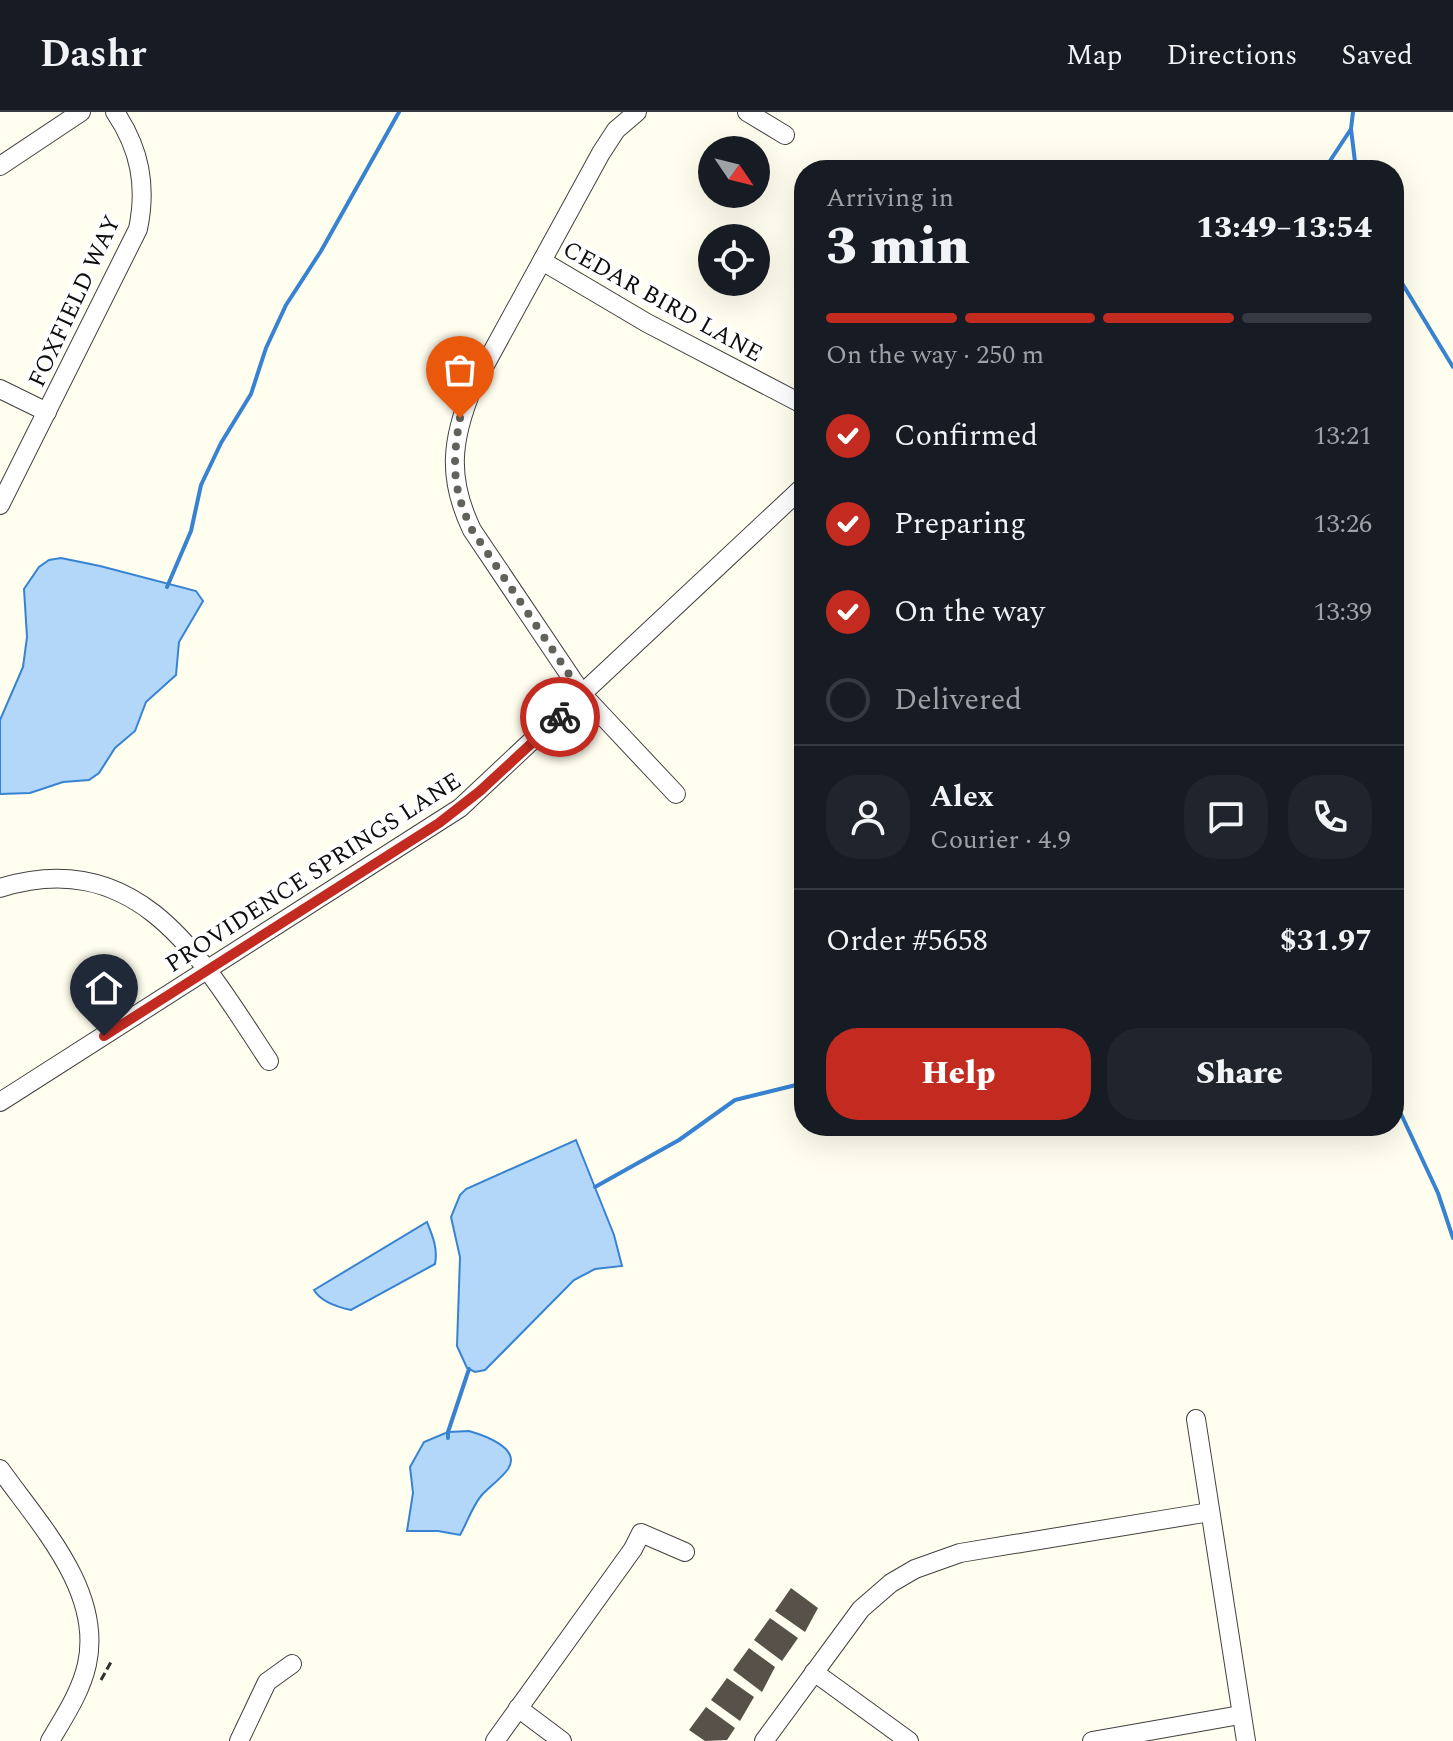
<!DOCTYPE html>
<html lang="en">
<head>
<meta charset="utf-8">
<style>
	:root { --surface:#171b24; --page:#20242c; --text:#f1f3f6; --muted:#9ea1a6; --line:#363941; --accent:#c32b21 }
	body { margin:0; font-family:Spectral,serif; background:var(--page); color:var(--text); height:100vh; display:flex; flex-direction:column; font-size:30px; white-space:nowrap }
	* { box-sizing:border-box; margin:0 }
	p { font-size:26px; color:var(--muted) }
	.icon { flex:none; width:44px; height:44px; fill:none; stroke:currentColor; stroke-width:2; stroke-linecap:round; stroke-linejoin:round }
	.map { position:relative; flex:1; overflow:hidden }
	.sheet { position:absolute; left:794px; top:48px; width:610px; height:976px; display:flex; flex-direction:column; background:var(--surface); border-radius:32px; box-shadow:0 8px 32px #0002 }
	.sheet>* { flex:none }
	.needle { width:52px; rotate:125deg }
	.controls { position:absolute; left:698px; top:24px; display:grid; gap:16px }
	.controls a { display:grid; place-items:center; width:72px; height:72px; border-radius:50%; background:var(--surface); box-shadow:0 8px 32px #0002; font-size:40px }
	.pin { position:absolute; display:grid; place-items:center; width:68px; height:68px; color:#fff; margin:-82px -34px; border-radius:50% 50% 50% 0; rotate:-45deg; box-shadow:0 0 8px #0007 }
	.pin .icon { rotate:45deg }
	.courier { position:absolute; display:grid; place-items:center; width:80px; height:80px; margin:-40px; border:6px solid #c32b21; border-radius:50%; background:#fff; color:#222; box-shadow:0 2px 10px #0007 }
	.summary em { font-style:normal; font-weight:800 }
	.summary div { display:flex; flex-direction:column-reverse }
	.summary { display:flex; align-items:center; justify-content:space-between; height:136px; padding:0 32px }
	h1 { font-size:52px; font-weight:800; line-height:60px }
	.bar { display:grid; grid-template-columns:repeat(4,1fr); gap:12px 8px; align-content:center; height:96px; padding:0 32px }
	.bar i { height:10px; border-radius:6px; background:var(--line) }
	.bar .current { background:var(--accent) }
	.bar p { grid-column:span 4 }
	.line { display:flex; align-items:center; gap:20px; padding:0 32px; border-top:2px solid var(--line) }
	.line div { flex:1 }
	.round { display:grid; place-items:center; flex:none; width:84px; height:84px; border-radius:32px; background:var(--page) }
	ol { padding:0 32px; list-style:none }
	li { display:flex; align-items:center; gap:24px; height:88px }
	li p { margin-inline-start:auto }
	li .icon { padding:8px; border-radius:50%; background:var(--accent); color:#fff; stroke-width:4 }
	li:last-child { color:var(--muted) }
	li i { width:44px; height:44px; border:4px solid var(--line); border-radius:50% }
	.cta { display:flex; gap:16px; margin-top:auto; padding:16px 32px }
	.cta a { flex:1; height:92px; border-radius:32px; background:var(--accent); color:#fff; font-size:32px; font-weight:800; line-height:92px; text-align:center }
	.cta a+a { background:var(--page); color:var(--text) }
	header { display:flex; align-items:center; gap:48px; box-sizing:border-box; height:112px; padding:0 40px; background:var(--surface); border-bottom:2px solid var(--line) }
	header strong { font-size:38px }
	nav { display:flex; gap:44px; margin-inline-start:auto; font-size:28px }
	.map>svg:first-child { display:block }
	.water { fill:#b2d7f8; stroke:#3783d2; stroke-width:2 }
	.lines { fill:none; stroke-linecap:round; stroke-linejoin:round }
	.stream { stroke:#3783d2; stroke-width:4 }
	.building { fill:#57514a }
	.minor-casing { stroke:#414141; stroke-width:20 }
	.path { stroke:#303030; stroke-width:3; stroke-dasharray:8 4; stroke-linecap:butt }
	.minor { stroke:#fff; stroke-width:18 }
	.done { stroke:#62625d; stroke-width:8; stroke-dasharray:0 14.4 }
	.route { stroke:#c32b21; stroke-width:10 }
	.labels { text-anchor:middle; stroke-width:8; stroke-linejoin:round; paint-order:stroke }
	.street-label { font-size:24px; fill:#0e0e0e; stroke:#fff }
</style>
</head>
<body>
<header>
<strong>Dashr</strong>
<nav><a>Map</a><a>Directions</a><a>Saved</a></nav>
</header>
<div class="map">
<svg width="1453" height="1629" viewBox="0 0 1453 1629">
	<rect width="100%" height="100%" fill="#fffeef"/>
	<g class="water">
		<path d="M61 446 100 454 196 479 203 489 179 530 176 563 146 590 135 619 115 636 99 661 89 668 63 670 30 681 0 682V608L23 555 27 525 24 477 39 455 49 448Z"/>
		<path d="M576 1028 614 1123 622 1154 595 1157 574 1168 485 1258 475 1260 467 1256 457 1234 460 1145 451 1105 460 1083 466 1077Z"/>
		<path d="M427 1110C433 1125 438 1137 435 1152L351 1198C337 1195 321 1190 314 1178Z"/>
		<path d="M469 1319C483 1323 522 1336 508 1357 501 1367 489 1375 481 1384 472 1395 467 1411 460 1423L438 1419H407L413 1381 410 1355 424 1330 448 1320Z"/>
	</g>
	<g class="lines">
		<g class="stream">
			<path d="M1353 0 1351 17 1356 58"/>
			<path d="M1324 58 1351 17"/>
			<path d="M1394 158 1453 255"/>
			<path d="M167 475 191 419 201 373 221 331 251 282 266 236 286 193 321 139 399 0"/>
			<path d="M1394 987 1438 1081 1453 1126"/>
			<path d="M595 1075 679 1028 735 988 804 971"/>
			<path d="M448 1326V1320L469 1257"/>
		</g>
	</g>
	<g class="building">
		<path d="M791 1476 818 1496 805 1520 775 1499Z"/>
		<path d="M770 1506 798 1526 782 1549 754 1528Z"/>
		<path d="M749 1536 775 1555 762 1580 733 1558Z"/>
		<path d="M727 1566 754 1585 740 1609 711 1588Z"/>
		<path d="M706 1595 735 1616 727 1628 705 1629 689 1618Z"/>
	</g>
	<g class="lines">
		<g class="minor-casing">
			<g id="minor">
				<path d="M637 0 616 18 601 41 473 275C451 328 447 366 472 418L583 583 676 682"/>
				<path d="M747 0 785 23"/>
				<path d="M0 54 81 0"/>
				<path d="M542 149 647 211 804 293"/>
				<path d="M0 277 47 300"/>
				<path d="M0 393 138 117C147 74 140 37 115 0"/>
				<path d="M0 776C141 732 204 851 269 949"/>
				<path d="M0 990 460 696 804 374"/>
				<path d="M1196 1307 1246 1629"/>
				<path d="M0 1357C39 1412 103 1479 87 1552 81 1580 64 1605 50 1629"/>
				<path d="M814 1560 909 1629"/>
				<path d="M518 1596 562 1629"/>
				<path d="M239 1629 267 1570 292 1552"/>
				<path d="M495 1629 633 1437 641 1421 685 1440"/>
				<path d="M764 1629 861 1497 891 1471 915 1457 960 1441 1210 1400"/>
				<path d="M1092 1629 1240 1603"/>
			</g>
		</g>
		<path class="path" d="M101 1568 111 1550"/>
		<use href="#minor" class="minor"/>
	</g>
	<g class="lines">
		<path class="done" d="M460 306C452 351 452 376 472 418L583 583 560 605"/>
		<path class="route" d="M104 924 439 711 480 679 560 605"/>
	</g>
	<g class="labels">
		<g class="street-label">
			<text transform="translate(74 189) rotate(-65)" y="8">FOXFIELD WAY</text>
			<text transform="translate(663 189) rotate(29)" y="8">CEDAR BIRD LANE</text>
			<text transform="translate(313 760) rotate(-33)" y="8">PROVIDENCE SPRINGS LANE</text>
		</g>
	</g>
</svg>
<div class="controls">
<a><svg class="needle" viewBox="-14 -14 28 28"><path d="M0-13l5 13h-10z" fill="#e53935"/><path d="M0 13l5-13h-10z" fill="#9ea1a6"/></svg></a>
<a><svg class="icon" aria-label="locate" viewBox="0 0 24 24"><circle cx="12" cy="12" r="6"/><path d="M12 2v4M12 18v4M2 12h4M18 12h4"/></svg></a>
</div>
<div class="pin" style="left:460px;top:306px;background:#ea580c"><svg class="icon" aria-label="bag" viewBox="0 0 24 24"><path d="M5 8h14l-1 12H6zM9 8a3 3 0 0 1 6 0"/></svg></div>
<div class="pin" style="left:104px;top:924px;background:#1f2937"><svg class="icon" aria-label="home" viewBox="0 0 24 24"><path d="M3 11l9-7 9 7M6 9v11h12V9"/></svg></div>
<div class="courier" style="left:560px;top:605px"><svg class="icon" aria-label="bike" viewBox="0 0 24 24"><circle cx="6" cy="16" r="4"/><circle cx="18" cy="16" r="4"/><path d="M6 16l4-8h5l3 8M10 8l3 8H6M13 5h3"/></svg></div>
<section class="sheet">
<div class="summary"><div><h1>3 min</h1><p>Arriving in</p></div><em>13:49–13:54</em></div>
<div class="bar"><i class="current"></i><i class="current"></i><i class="current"></i><i></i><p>On the way · 250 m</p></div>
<ol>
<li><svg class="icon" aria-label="check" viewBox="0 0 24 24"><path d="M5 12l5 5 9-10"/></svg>Confirmed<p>13:21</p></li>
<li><svg class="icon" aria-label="check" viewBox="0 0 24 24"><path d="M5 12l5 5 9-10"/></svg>Preparing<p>13:26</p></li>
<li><svg class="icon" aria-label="check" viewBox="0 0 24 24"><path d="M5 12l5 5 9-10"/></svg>On the way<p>13:39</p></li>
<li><i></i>Delivered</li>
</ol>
<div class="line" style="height:144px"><a class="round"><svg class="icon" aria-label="person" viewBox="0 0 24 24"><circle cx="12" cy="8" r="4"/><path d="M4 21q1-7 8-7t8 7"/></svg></a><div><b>Alex</b><p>Courier · 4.9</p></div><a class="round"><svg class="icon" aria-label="chat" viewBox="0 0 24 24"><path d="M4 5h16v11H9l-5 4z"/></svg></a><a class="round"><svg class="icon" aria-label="phone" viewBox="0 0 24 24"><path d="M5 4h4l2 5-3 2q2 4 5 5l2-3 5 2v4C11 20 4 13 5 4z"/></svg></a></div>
<div class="line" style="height:104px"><div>Order #5658</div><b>$31.97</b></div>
<div class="cta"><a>Help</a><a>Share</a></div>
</section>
</div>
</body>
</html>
